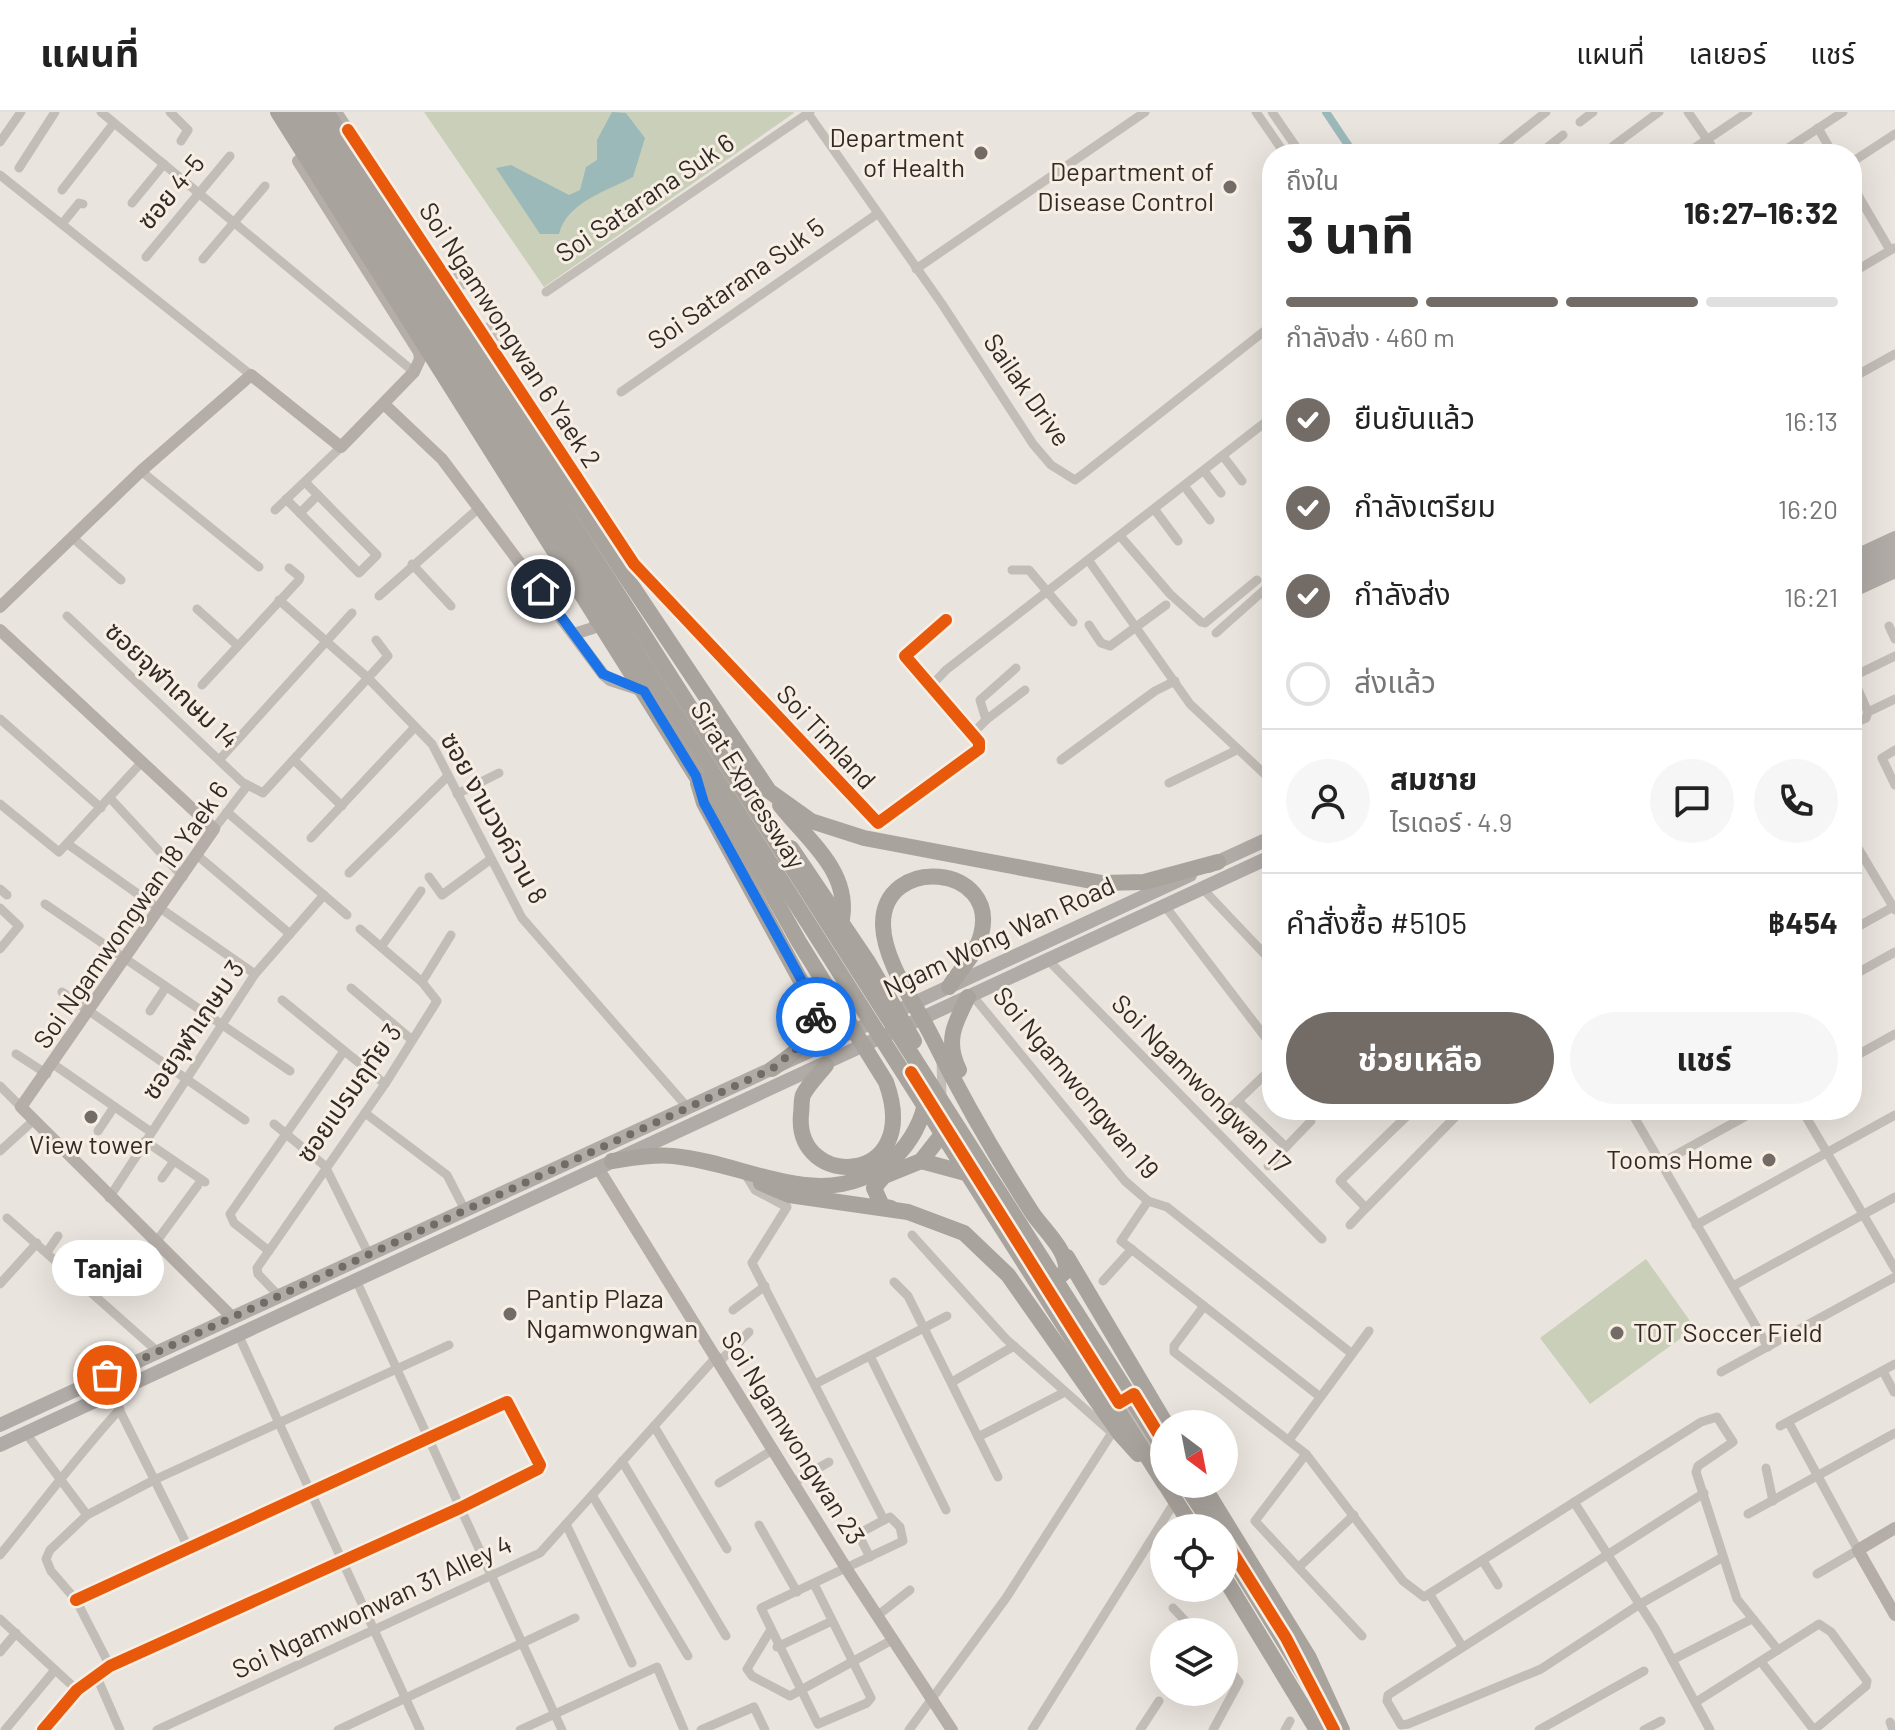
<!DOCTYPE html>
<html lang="th">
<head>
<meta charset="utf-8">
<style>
	:root { --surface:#fff; --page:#f6f6f6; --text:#222; --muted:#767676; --line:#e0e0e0; --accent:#726b66 }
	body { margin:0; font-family:Barlow,"Noto Sans Thai",sans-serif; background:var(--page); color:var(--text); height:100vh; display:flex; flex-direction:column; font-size:30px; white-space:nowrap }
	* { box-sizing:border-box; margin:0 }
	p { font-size:26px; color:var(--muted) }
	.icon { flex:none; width:44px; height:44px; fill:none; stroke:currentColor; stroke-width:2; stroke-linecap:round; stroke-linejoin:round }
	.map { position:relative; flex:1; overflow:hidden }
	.details { position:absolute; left:1262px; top:32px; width:600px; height:976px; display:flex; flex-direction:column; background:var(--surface); border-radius:32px; box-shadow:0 8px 32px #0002 }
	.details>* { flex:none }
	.needle { width:52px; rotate:148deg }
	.fabs { position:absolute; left:1150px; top:1298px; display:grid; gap:16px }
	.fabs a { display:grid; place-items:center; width:88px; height:88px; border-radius:50%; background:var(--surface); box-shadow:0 8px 32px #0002; font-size:40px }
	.pin { position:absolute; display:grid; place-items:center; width:68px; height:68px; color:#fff; margin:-34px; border:4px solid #fff; border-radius:50%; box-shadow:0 2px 8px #0007 }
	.courier { position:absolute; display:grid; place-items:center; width:80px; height:80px; margin:-40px; border:6px solid #1a73e8; border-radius:50%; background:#fff; color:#222; box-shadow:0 2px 10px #0007 }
	.bubble { position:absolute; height:56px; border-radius:28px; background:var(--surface); box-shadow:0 8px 32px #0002; font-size:26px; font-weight:700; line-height:56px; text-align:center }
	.headline em { font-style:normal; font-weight:700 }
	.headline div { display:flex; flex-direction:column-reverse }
	.headline { display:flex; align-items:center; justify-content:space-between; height:136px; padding:0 24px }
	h1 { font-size:52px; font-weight:700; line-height:60px }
	.bar { display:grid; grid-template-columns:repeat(4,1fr); gap:12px 8px; align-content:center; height:96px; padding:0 24px }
	.bar i { height:10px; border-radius:6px; background:var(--line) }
	.bar .current { background:var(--accent) }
	.bar p { grid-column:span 4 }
	.line { display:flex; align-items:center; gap:20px; padding:0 24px; border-top:2px solid var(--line) }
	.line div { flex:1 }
	.round { display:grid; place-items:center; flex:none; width:84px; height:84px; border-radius:42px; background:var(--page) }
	ol { padding:0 24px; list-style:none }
	li { display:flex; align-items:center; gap:24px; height:88px }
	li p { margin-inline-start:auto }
	li .icon { padding:8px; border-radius:50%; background:var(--accent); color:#fff; stroke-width:4 }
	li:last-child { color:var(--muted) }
	li i { width:44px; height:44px; border:4px solid var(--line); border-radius:50% }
	.action { display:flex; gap:16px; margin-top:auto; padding:16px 24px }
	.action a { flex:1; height:92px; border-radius:48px; background:var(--accent); color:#fff; font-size:32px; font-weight:700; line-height:92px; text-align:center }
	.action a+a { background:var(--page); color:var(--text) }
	header { display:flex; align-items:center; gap:48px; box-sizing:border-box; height:112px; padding:0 40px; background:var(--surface); border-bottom:2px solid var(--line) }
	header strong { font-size:38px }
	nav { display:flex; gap:44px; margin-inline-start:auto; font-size:28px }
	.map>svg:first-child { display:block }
	.green { fill:#cacfb9 }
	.water { fill:#9cb9ba }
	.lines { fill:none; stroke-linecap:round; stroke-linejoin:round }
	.canal { stroke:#9cb9ba; stroke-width:8 }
	.street { stroke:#c3bdb7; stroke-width:9 }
	.secondary { stroke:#b4ada8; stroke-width:12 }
	.primary { stroke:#b1aba7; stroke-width:14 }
	.highway { stroke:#a9a39d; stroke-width:16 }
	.cycleway-casing { stroke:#f7efe4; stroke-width:17 }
	.cycleway { stroke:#e8590c; stroke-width:12 }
	.done { stroke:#726b66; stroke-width:8; stroke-dasharray:0 14.4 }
	.route { stroke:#1a73e8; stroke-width:10 }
	.poi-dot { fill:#726b66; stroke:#f7efe4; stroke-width:3 }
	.labels { text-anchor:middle; stroke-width:6; stroke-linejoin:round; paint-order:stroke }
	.poi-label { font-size:26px; fill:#322a26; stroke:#f7efe4; text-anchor:end }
	.street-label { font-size:26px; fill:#322a26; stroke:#f7efe4 }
</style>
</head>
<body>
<header>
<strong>แผนที่</strong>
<nav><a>แผนที่</a><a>เลเยอร์</a><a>แชร์</a></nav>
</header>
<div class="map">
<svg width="1895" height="1618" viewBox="0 0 1895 1618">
	<rect width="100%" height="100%" fill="#eae4de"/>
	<g class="green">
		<path d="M424 0H793L794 1 544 175Z"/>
		<path d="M1646 1147 1695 1216 1590 1292 1540 1226Z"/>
	</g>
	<path class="water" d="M612 0 626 1 645 26 633 65C607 79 567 90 559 122H540L496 56 511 53 569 83 580 78 586 55 597 48V28Z"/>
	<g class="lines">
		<path class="canal" d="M1326 0 1354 42"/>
		<g class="street">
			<path d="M101 0 414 260"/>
			<path d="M170 0 188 18 181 29"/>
			<path d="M807 0 942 192 1033 332 1051 353 1075 368 1083 362 1272 213"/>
			<path d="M1256 0 1285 42"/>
			<path d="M1272 0 1301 42"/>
			<path d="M1688 0 1717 42"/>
			<path d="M1580 10 1593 0"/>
			<path d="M1818 16 1833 42"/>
			<path d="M0 30 21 0"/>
			<path d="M1613 34 1659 0"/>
			<path d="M1693 37 1748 0"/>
			<path d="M1493 42 1546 0"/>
			<path d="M1539 42 1563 23"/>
			<path d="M1779 42 1843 0"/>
			<path d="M1852 50 1895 22"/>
			<path d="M19 56 55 0"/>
			<path d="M0 63 251 263"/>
			<path d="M1852 73 1890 138"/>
			<path d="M62 78 114 11"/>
			<path d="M132 91 164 52"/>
			<path d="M62 112 79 91 83 92"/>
			<path d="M146 145 230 44"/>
			<path d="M203 147 265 74"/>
			<path d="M916 157 1145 0"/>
			<path d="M1852 161 1894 136"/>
			<path d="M448 167 467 156"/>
			<path d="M455 178 473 166"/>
			<path d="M546 180 810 0"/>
			<path d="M482 219 499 208"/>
			<path d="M489 229 506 218"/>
			<path d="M1852 266 1895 242"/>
			<path d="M621 280 877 102"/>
			<path d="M1223 344 1242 369"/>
			<path d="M141 359 259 455"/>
			<path d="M1204 359 1221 381"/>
			<path d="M1185 375 1210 408"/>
			<path d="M286 387 359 461 377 443 305 370"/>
			<path d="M275 398 341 335"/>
			<path d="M1155 398 1178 429"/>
			<path d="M300 401 318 383"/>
			<path d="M1121 425 1170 482 1201 510 1205 511 1257 468"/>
			<path d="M73 426 121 468"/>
			<path d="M1089 449 1190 592 1272 669"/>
			<path d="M412 452 451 494"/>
			<path d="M634 452 878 711 979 637V630L905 544 946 508"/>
			<path d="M1012 458H1029L1073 510"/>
			<path d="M379 484 480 395"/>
			<path d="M279 488 368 566 432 632 522 806 688 996"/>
			<path d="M197 497 237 533"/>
			<path d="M67 504 242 670 263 681 388 544 376 528"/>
			<path d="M1089 513 1101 531 1110 534 1166 493"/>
			<path d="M1889 514 1895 527"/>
			<path d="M1216 521 1272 471"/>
			<path d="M1852 564 1868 600 1866 606 1852 612"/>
			<path d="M1852 565 1895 544"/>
			<path d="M202 573 299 468 300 465 289 456"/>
			<path d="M930 575 946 558 1272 305"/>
			<path d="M1868 600 1895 587"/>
			<path d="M0 607 101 696"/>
			<path d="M986 608 1025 578"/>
			<path d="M972 622 986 608 980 588 1016 556"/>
			<path d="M1895 638 1882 646 1895 673"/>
			<path d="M220 647 352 501"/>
			<path d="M1061 648 1155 579 1175 569"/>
			<path d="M295 649 342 694"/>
			<path d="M1169 671 1237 638"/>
			<path d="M457 682 499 661"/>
			<path d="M110 686 183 765"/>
			<path d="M0 692 59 740 141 651"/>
			<path d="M227 700 347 803"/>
			<path d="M214 717 247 674"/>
			<path d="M311 726 415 615"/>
			<path d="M1852 726 1895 798"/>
			<path d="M69 733 159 797"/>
			<path d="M198 744 290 822"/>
			<path d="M1852 751 1863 744"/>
			<path d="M349 761 448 664"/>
			<path d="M429 765 442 783 491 747"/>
			<path d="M1202 776 1272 850"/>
			<path d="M0 777 7 783"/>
			<path d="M45 792 290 959"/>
			<path d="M1165 794 1272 934"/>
			<path d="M0 796 19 814 0 837"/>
			<path d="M160 796 255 862"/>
			<path d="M1852 818 1893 795"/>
			<path d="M381 835 421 779"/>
			<path d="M1048 848 1322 1127"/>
			<path d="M1852 864 1895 840"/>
			<path d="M422 870 451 823"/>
			<path d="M351 876 412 928"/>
			<path d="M62 880 245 1008"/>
			<path d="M972 883 1125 1069 1148 1089 1121 1129 1319 1284"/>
			<path d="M282 888 385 972"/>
			<path d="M150 899 166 875"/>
			<path d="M16 942 47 962"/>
			<path d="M1852 946 1895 922"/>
			<path d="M941 948 942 985"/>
			<path d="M53 952 151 1020"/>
			<path d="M0 974 21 995"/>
			<path d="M1238 989 1286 1035 1268 1054"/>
			<path d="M1413 998 1340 1069 1366 1096 1462 998"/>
			<path d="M1630 998 1768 1235"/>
			<path d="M1802 998 1895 1157"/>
			<path d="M365 1001 447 1063 465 1098"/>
			<path d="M1225 1001 1272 956"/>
			<path d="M274 1012 325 1054 369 1143"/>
			<path d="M98 1019 114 995"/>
			<path d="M145 1029 205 1070"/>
			<path d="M1286 1035 1311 1009"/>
			<path d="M0 1039 34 1008"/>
			<path d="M1661 1051 1757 998"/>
			<path d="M747 1065 755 1078 787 1095 752 1151 884 1408 890 1405 900 1415 903 1429 761 1496 818 1612 867 1591 871 1586 814 1472"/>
			<path d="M162 1066 174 1049"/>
			<path d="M109 1086 255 862 324 783"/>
			<path d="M1148 1089 1167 1095 1351 1241"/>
			<path d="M7 1106 158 1240"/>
			<path d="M1350 1113 1366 1096"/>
			<path d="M1696 1113 1895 1003"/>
			<path d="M912 1123 1006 1227 1112 1321"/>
			<path d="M156 1130 198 1073"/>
			<path d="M269 1139 234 1111 230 1102 344 939"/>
			<path d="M47 1140 58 1124"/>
			<path d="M356 1168 562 1618"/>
			<path d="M1103 1169 1132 1137"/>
			<path d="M894 1170 908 1184 998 1365"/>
			<path d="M0 1172 37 1131"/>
			<path d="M1733 1174 1895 1085"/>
			<path d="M279 1184 258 1162 257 1156 385 972 437 889 422 870 360 817"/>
			<path d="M1204 1194 1174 1234V1240L1306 1342 1403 1469 1424 1485 1701 1310 1717 1305 1733 1330 1698 1354 1696 1360 1737 1487 1778 1538"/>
			<path d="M733 1198 765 1174"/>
			<path d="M238 1222 420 1618"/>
			<path d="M870 1244 946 1398"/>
			<path d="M720 1249 749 1220"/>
			<path d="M1883 1259 1894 1280"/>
			<path d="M1721 1260 1895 1165"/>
			<path d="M952 1270 1014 1234"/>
			<path d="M815 1272 947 1204"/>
			<path d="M1112 1272 1164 1356"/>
			<path d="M111 1281 189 1437"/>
			<path d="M1789 1311 1858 1438 1817 1462"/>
			<path d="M654 1314 727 1437"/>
			<path d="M1780 1314 1895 1252"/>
			<path d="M25 1320 87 1403"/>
			<path d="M978 1325 1065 1280"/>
			<path d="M1289 1328 1369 1219"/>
			<path d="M1306 1342 1255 1409 1362 1524"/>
			<path d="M622 1349 726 1524"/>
			<path d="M1766 1356 1773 1389"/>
			<path d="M794 1370 829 1350"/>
			<path d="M719 1371 774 1337"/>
			<path d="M1704 1381 1388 1583 1387 1589 1401 1613 1408 1612 1541 1557 1640 1492 1723 1445"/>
			<path d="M592 1383 688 1544"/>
			<path d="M1574 1390 1656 1518 1710 1618"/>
			<path d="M1748 1402 1895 1321"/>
			<path d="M566 1412 632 1551"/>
			<path d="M759 1413 797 1480"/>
			<path d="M0 1443C40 1394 77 1344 120 1297"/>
			<path d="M870 1445 858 1422 884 1408"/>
			<path d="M1483 1449 1498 1473"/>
			<path d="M1299 1455 1354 1403"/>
			<path d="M1430 1483 1462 1534"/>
			<path d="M1173 1496 1196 1520"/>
			<path d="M877 1504 910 1478"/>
			<path d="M0 1507 77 1578"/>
			<path d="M770 1519 747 1557 752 1564 790 1584 892 1528"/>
			<path d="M777 1535 832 1509"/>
			<path d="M0 1540 16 1521"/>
			<path d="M1672 1548 1750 1508"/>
			<path d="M1762 1551 1814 1618"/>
			<path d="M110 1554 76 1488 51 1459 46 1447 50 1438 87 1403 154 1368 449 1233"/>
			<path d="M96 1563 120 1618"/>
			<path d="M1696 1590 1819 1512 1831 1520 1867 1569 1866 1574 1814 1618"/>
			<path d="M1890 1610 1893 1618"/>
			<path d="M5 1618 55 1558"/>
			<path d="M43 1618 77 1578 110 1554 460 1396 538 1357 540 1353 507 1290 76 1488"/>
			<path d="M157 1618 540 1441 717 1244"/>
			<path d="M338 1618 575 1506"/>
			<path d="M520 1618 657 1555 684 1618"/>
			<path d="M701 1618 754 1595 765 1618"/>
			<path d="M909 1618 1006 1486 1117 1313"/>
			<path d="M1032 1618 1176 1388"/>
			<path d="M1140 1618 1159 1589"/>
			<path d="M1213 1618 1239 1570 1224 1551"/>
			<path d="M1285 1618 1290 1609"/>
			<path d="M1539 1618 1644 1559"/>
			<path d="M1644 1618 1661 1609"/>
		</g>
		<g class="secondary">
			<path d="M348 18 634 452 622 459"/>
			<path d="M334 27 348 18 336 0"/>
			<path d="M385 293 442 347 603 562 610 568 644 579"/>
			<path d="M0 495 141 359 251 263 341 335 414 260 420 247 419 240 298 49 312 41"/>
			<path d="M0 518 214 717 21 995 233 1206"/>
			<path d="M574 522 593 516 597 508"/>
			<path d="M598 1056 846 1456 952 1618"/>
			<path d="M1895 1416 1858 1438 1895 1503"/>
		</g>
		<g class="primary">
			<path d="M1852 446 1895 426"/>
			<path d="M1852 457 1895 437"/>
			<path d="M1852 468 1895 448"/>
			<path d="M1852 479 1895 459"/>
			<path d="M1209 754 1272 725"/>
			<path d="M886 904 1190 763"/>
			<path d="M0 1313 864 914"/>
			<path d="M0 1333 1272 744"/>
		</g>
		<g class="highway">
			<path d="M278 0 696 664 734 715 799 830 886 970C924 1075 794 1079 801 1002 802 996 801 988 803 983 808 973 819 962 826 953"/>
			<path d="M293 0 1164 1371"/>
			<path d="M310 0 1164 1338"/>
			<path d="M326 0 622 459 769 679 811 709 864 726 1102 771 1144 770 1218 750"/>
			<path d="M698 671 704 691 814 893C819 927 796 940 772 957"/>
			<path d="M780 693C809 730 853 761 841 812"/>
			<path d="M791 736 868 850 914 929"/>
			<path d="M949 875C959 859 976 842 981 823 1000 752 882 742 883 813 884 850 915 891 931 923 961 984 996 1045 1033 1102 1044 1118 1068 1139 1066 1159L1054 1169"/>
			<path d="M959 958C945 930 954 912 968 885"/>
			<path d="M612 1049C632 1046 653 1042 673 1044 750 1051 828 1107 895 1045 911 1030 923 1008 926 986"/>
			<path d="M921 1049 973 1063"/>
			<path d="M761 1071 789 1083 908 1100 964 1121 1008 1163 1120 1322 1138 1342"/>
			<path d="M891 1096 882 1094 874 1076 884 1064 921 1049 947 1016"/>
			<path d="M1067 1145 1166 1312"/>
			<path d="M1165 1372 1193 1416"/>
			<path d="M1185 1372 1214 1416"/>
			<path d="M1202 1372 1309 1546 1342 1618"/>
			<path d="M1224 1432 1313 1577"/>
			<path d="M1224 1465 1317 1618"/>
		</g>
		<g class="cycleway-casing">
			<g id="cycleway">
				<path d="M348 18 634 452 878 711 979 637V630L905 544 946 508"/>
				<path d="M911 960 1119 1291 1134 1282 1164 1331"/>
				<path d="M1224 1427 1286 1526 1334 1618"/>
				<path d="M43 1618 77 1578 110 1554 460 1396 538 1357 540 1353 507 1290 76 1488"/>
			</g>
		</g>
		<use href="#cycleway" class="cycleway"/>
	</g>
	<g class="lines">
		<path class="done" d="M107 1263 772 957 808 927 816 905"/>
		<path class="route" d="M541 477 603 562 644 579 696 664 704 691 808 880 816 905"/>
	</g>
	<g class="poi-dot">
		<circle cx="981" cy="41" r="8"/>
		<circle cx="1230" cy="75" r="8"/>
		<circle cx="91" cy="1005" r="8"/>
		<circle cx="1769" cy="1048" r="8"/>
		<circle cx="510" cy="1202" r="8"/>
		<circle cx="1617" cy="1221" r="8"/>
	</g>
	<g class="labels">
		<g class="poi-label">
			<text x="965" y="35">Department<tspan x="965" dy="30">of Health</tspan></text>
			<text x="1214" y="69">Department of<tspan x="1214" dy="30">Disease Control</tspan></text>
			<text x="91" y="1042" text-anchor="middle">View tower</text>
			<text x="1753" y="1057">Tooms Home</text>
			<text x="526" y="1196" text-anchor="start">Pantip Plaza<tspan x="526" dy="30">Ngamwongwan</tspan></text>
			<text x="1633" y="1230" text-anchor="start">TOT Soccer Field</text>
		</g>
		<g class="street-label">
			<text transform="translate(171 80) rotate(-50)" y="9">ซอย 4-5</text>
			<text transform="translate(645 86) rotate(-34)" y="9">Soi Satarana Suk 6</text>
			<text transform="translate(736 172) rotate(-35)" y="9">Soi Satarana Suk 5</text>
			<text transform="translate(510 223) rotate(57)" y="9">Soi Ngamwongwan 6 Yaek 2</text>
			<text transform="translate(1027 278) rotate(55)" y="9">Sailak Drive</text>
			<text transform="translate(172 573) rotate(43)" y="9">ซอยจุฬาเกษม 14</text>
			<text transform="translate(826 625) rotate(47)" y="9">Soi Timland</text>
			<text transform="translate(748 673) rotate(58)" y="9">Sirat Expressway</text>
			<text transform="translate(494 706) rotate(61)" y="9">ซอย งามวงค์วาน 8</text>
			<text transform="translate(131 803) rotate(-55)" y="9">Soi Ngamwongwan 18 Yaek 6</text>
			<text transform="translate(999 825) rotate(-25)" y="9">Ngam Wong Wan Road</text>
			<text transform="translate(193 918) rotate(-56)" y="9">ซอยจุฬาเกษม 3</text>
			<text transform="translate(1076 971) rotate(50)" y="9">Soi Ngamwongwan 19</text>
			<text transform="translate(1201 972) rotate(45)" y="9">Soi Ngamwongwan 17</text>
			<text transform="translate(349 981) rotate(-55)" y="9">ซอยเปรมฤทัย 3</text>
			<text transform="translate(793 1326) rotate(58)" y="9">Soi Ngamwongwan 23</text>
			<text transform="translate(372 1495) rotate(-25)" y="9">Soi Ngamwonwan 31 Alley 4</text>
		</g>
	</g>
</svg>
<div class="fabs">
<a><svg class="needle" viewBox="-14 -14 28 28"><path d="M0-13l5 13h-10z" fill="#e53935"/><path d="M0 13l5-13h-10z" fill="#767676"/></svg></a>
<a><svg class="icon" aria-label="locate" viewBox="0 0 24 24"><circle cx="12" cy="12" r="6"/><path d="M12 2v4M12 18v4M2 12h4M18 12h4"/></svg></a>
<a><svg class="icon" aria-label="layers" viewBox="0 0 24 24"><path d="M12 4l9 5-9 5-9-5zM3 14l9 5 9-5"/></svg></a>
</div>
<div class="pin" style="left:107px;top:1263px;background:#ea580c"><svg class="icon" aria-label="bag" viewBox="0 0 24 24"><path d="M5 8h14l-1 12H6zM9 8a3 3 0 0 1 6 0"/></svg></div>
<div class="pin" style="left:541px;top:477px;background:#1f2937"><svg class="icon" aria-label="home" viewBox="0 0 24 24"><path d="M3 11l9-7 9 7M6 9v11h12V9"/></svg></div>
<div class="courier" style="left:816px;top:905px"><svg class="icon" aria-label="bike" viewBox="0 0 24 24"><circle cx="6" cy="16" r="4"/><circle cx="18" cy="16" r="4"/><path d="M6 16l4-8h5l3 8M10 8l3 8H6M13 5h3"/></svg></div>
<div class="bubble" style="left:52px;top:1128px;width:112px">Tanjai</div>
<section class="details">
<div class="headline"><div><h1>3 นาที</h1><p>ถึงใน</p></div><em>16:27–16:32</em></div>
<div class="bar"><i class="current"></i><i class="current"></i><i class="current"></i><i></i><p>กำลังส่ง · 460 m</p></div>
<ol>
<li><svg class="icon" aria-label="check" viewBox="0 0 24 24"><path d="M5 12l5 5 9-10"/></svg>ยืนยันแล้ว<p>16:13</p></li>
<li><svg class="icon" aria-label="check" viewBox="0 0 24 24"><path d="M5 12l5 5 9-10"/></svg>กำลังเตรียม<p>16:20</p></li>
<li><svg class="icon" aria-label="check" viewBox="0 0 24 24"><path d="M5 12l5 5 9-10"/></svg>กำลังส่ง<p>16:21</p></li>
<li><i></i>ส่งแล้ว</li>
</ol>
<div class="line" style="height:144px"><a class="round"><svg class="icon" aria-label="person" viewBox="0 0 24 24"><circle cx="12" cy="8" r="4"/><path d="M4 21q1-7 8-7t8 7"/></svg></a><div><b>สมชาย</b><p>ไรเดอร์ · 4.9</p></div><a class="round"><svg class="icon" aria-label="chat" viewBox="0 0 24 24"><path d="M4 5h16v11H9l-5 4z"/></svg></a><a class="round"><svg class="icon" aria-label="phone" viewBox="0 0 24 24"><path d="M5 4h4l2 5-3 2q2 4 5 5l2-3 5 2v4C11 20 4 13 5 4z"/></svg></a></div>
<div class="line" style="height:104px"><div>คำสั่งซื้อ #5105</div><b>฿454</b></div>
<div class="action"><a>ช่วยเหลือ</a><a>แชร์</a></div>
</section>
</div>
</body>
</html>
